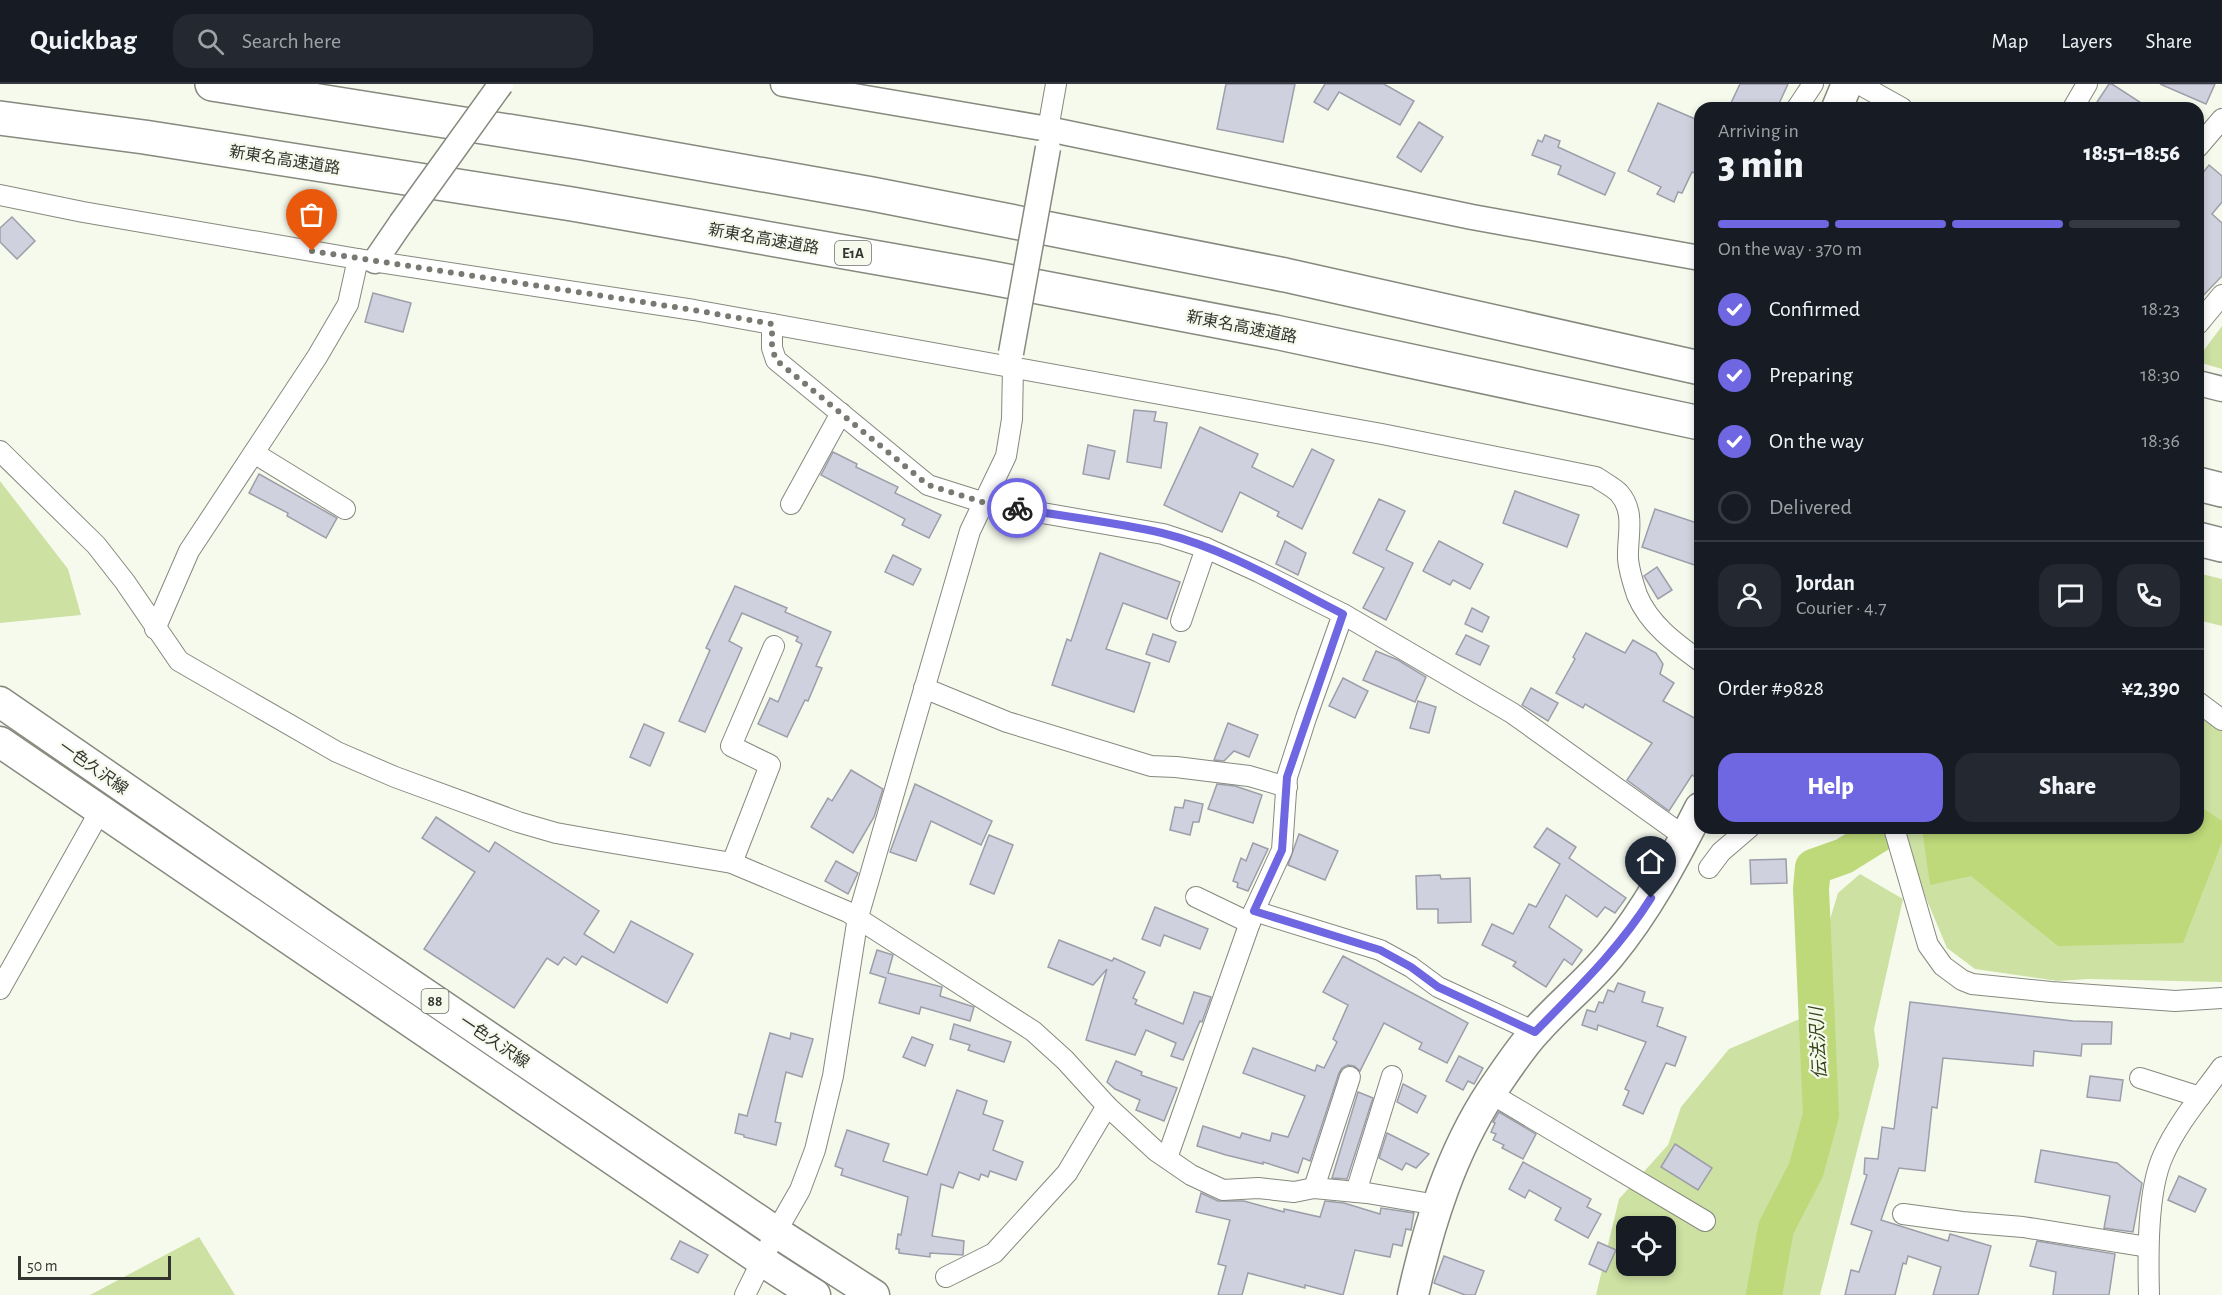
<!DOCTYPE html>
<html lang="en">
<head>
<meta charset="utf-8">
<style>
	:root { --surface:#171b24; --page:#242831; --text:#f1f3f6; --muted:#9ea1a6; --line:#363941; --accent:#6e67e1 }
	body { margin:0; font-family:"Alegreya Sans","Noto Sans JP",sans-serif; background:var(--page); color:var(--text); height:100vh; display:flex; flex-direction:column; font-size:22px; white-space:nowrap }
	* { box-sizing:border-box; margin:0 }
	p { font-size:20px; color:var(--muted) }
	.icon { flex:none; width:33px; height:33px; fill:none; stroke:currentColor; stroke-width:2; stroke-linecap:round; stroke-linejoin:round }
	.map { position:relative; flex:1; overflow:hidden }
	.side { position:absolute; left:1694px; top:18px; width:510px; height:732px; display:flex; flex-direction:column; background:var(--surface); border-radius:18px; box-shadow:0 3px 9px #0003 }
	.side>* { flex:none }
	.tools { position:absolute; left:1616px; top:1132px; display:grid; gap:12px }
	.tools a { display:grid; place-items:center; width:60px; height:60px; border-radius:12px; background:var(--surface); box-shadow:0 3px 9px #0003; font-size:30px }
	.scale { position:absolute; left:18px; bottom:15px; width:153px; box-sizing:border-box; padding-left:6px; border:3px solid #32342f; border-top:0; font-size:16px; line-height:21px; white-space:nowrap; color:#32342f; -webkit-text-stroke:4px #f6faed; paint-order:stroke }
	.pin { position:absolute; display:grid; place-items:center; width:51px; height:51px; color:#fff; margin:-62px -26px; border-radius:50% 50% 50% 0; rotate:-45deg; box-shadow:0 0 6px #0007 }
	.pin .icon { rotate:45deg }
	.courier { position:absolute; display:grid; place-items:center; width:60px; height:60px; margin:-30px; border:4px solid #6e67e1; border-radius:50%; background:#fff; color:#222; box-shadow:0 2px 8px #0007 }
	.summary em { font-style:normal; font-weight:800 }
	.summary div { display:flex; flex-direction:column-reverse }
	.summary { display:flex; align-items:center; justify-content:space-between; height:102px; padding:0 24px }
	h1 { font-size:39px; font-weight:800; line-height:45px }
	.bar { display:grid; grid-template-columns:repeat(4,1fr); gap:9px 6px; align-content:center; height:72px; padding:0 24px }
	.bar i { height:8px; border-radius:4px; background:var(--line) }
	.bar .current { background:var(--accent) }
	.bar p { grid-column:span 4 }
	.line { display:flex; align-items:center; gap:15px; padding:0 24px; border-top:2px solid var(--line) }
	.line div { flex:1 }
	.round { display:grid; place-items:center; flex:none; width:63px; height:63px; border-radius:18px; background:var(--page) }
	ol { padding:0 24px; list-style:none }
	li { display:flex; align-items:center; gap:18px; height:66px }
	li p { margin-inline-start:auto }
	li .icon { padding:6px; border-radius:50%; background:var(--accent); color:#fff; stroke-width:4 }
	li:last-child { color:var(--muted) }
	li i { width:33px; height:33px; border:3px solid var(--line); border-radius:50% }
	.cta { display:flex; gap:12px; margin-top:auto; padding:12px 24px }
	.cta a { flex:1; height:69px; border-radius:18px; background:var(--accent); color:#fff; font-size:24px; font-weight:800; line-height:69px; text-align:center }
	.cta a+a { background:var(--page); color:var(--text) }
	header { display:flex; align-items:center; gap:36px; box-sizing:border-box; height:84px; padding:0 30px; background:var(--surface); border-bottom:2px solid var(--line) }
	header strong { font-size:28px }
	nav { display:flex; gap:33px; margin-inline-start:auto; font-size:21px }
	.search { width:420px; height:54px; background:var(--page); display:flex; align-items:center; gap:15px; box-sizing:border-box; padding:0 21px; border-radius:18px; color:var(--muted); font-size:22px }
	.map>svg:first-child { display:block }
	.green { fill:#cde1a2; fill-rule:evenodd }
	.water { fill:#bdd979 }
	.lines { fill:none; stroke-linecap:round; stroke-linejoin:round }
	.river { stroke:#bdd979; stroke-width:36 }
	.building { fill:#d0d1de; stroke:#9d9eaa; stroke-width:1.5 }
	.minor-casing { stroke:#85897e; stroke-width:22 }
	.tertiary-casing { stroke:#85897e; stroke-width:27 }
	.primary-casing { stroke:#85897e; stroke-width:33 }
	.motorway-casing { stroke:#85897e; stroke-width:36 }
	.minor { stroke:#fff; stroke-width:20 }
	.tertiary { stroke:#fff; stroke-width:24 }
	.primary { stroke:#fff; stroke-width:30 }
	.motorway { stroke:#fff; stroke-width:33 }
	.tertiary-bridge-casing { stroke:#85897e; stroke-width:27; stroke-linecap:butt }
	.tertiary-bridge { stroke:#fff; stroke-width:24 }
	.done { stroke:#777972; stroke-width:6; stroke-dasharray:0 10.8 }
	.route { stroke:#6e67e1; stroke-width:8 }
	.labels { text-anchor:middle; stroke-width:4.5; stroke-linejoin:round; paint-order:stroke }
	.shield { fill:#f6faed; stroke:#6d6f68; stroke-width:1.5 }
	.shield-label { font-size:15px; font-weight:bold; fill:#32342f }
	.street-label { font-size:16px; fill:#32342f; stroke:#f6faed }
	.water-label { font-size:18px; font-style:italic; fill:#3a451d; stroke:#f6faed }
</style>
</head>
<body>
<header>
<strong>Quickbag</strong>
<div class="search"><svg class="icon" aria-label="search" viewBox="0 0 24 24"><circle cx="10" cy="10" r="6"/><path d="M15 15l6 6"/></svg>Search here</div>
<nav><a>Map</a><a>Layers</a><a>Share</a></nav>
</header>
<div class="map">
<svg width="2222" height="1211" viewBox="0 0 2222 1211">
	<rect width="100%" height="100%" fill="#f6faed"/>
	<g class="green">
		<path d="M2222 242V285L2198 278V274Z"/>
		<path d="M0 397 68 485 81 531 0 539Z"/>
		<path d="M2198 489 2222 495V542L2198 536Z"/>
		<path d="M2198 614 2222 636V898L2088 895 2058 897 1975 885 1947 864 1915 788 1905 744H2198Z"/>
		<path d="M1860 790 1903 815 1874 945 1879 981 1820 1211H1596L1619 1115 1668 1061 1681 1023 1729 965 1816 928 1814 888 1838 809ZM1626 1143H1665V1182H1626Z"/>
		<path d="M199 1153 235 1211H90Z"/>
	</g>
	<path class="water" d="M2198 721 2222 737V758L2183 859 2058 862 1971 792 1930 801 1922 744H2198Z"/>
	<g class="lines">
		<path class="river" d="M1764 1211 1776 1144 1806 1086 1821 1031 1811 805 1813 783 1844 772 1889 744"/>
	</g>
	<g class="building">
		<path d="M1226 0H1295L1283 58 1217 45Z"/>
		<path d="M1325 0H1384L1414 17 1400 41 1339 8 1328 26 1314 18Z"/>
		<path d="M1740 0H1788L1777 24H1742L1731 19Z"/>
		<path d="M2109 0H2112L2149 24H2106L2097 18Z"/>
		<path d="M2160 0H2215L2206 20Z"/>
		<path d="M1658 19 1700 37V91L1692 88 1682 109 1678 108 1674 118 1657 110 1661 103 1628 87Z"/>
		<path d="M1419 38 1443 53 1421 88 1397 73Z"/>
		<path d="M1545 51 1560 57 1558 63 1615 89 1605 111 1558 90 1561 82 1532 71 1538 56 1542 58Z"/>
		<path d="M2209 81 2222 92V118L2212 130 2222 139V192L2198 217V95Z"/>
		<path d="M12 133 35 157 17 175 0 158V144Z"/>
		<path d="M373 209 411 219 403 248 365 238Z"/>
		<path d="M1134 326 1156 328 1154 337 1167 339 1161 384 1127 378Z"/>
		<path d="M1200 343 1258 370 1252 383 1293 403 1312 365 1334 376 1302 445 1277 432 1279 428 1240 408 1222 448 1164 421Z"/>
		<path d="M1088 361 1115 367 1109 395 1083 390Z"/>
		<path d="M833 368 857 380 856 383 898 403 895 409 941 431 929 454 902 441 905 435 821 391Z"/>
		<path d="M259 390 337 434 326 454 287 432 288 429 249 409Z"/>
		<path d="M1515 407 1579 431 1567 463 1503 439Z"/>
		<path d="M1379 415 1405 427 1386 466 1413 479 1386 536 1363 524 1384 484 1353 469Z"/>
		<path d="M1655 425 1700 440V483L1642 463Z"/>
		<path d="M1285 457 1306 469 1298 491 1276 480Z"/>
		<path d="M1439 457 1483 480 1470 505 1453 496 1450 501 1423 487Z"/>
		<path d="M1100 469 1180 498 1167 535 1123 519 1106 565 1150 579 1134 628 1052 601 1067 555 1071 557Z"/>
		<path d="M893 471 921 485 913 501 885 488Z"/>
		<path d="M1657 483 1672 506 1658 515 1644 492Z"/>
		<path d="M735 502 787 524 785 528 831 548 816 582 822 584 808 617 805 616 787 653 758 640 770 614 778 618 802 560 796 557 798 553 742 529 729 557 742 564 705 648 679 637 710 566 706 564Z"/>
		<path d="M1472 524 1489 533 1482 548 1465 540Z"/>
		<path d="M1586 549 1625 569 1633 556 1656 569 1663 580 1660 590 1674 599 1663 617 1700 637V684L1695 693 1692 691 1669 727 1627 696 1652 659 1585 620 1583 624 1556 609 1575 575 1573 573Z"/>
		<path d="M1153 550 1176 558 1169 578 1146 570Z"/>
		<path d="M1466 551 1489 562 1480 581 1456 570Z"/>
		<path d="M1376 567 1398 576 1426 593 1415 618 1363 596Z"/>
		<path d="M1343 594 1368 607 1355 634 1329 622Z"/>
		<path d="M1531 604 1558 619 1548 637 1522 621Z"/>
		<path d="M1418 617 1436 623 1429 649 1410 644Z"/>
		<path d="M1228 639 1258 651 1249 673 1234 667 1224 677 1214 676Z"/>
		<path d="M644 640 664 649 650 682 630 673Z"/>
		<path d="M851 686 883 705 874 733 853 769 811 743 828 714 832 717Z"/>
		<path d="M915 700 992 737 981 761 931 737 916 777 890 768Z"/>
		<path d="M1217 700 1235 702 1262 711 1253 739 1208 725Z"/>
		<path d="M1185 716 1203 720 1199 738H1193L1190 751 1170 746 1175 723 1183 724Z"/>
		<path d="M436 733 489 768 495 758 599 827 584 850 614 869 631 837 693 870 667 919 582 872 576 881 564 873 558 881 547 874 514 924 424 865 475 788 422 754Z"/>
		<path d="M1547 744 1576 763 1569 774 1626 814 1615 829 1605 823 1597 833 1566 811 1549 843 1582 866 1572 881 1564 875 1546 903 1513 882 1516 878 1482 861 1492 840 1513 850 1529 820 1536 823 1560 780 1534 763Z"/>
		<path d="M1299 750 1338 767 1325 796 1288 781Z"/>
		<path d="M989 751 1013 761 994 810 970 800Z"/>
		<path d="M1253 759 1268 765 1248 807 1237 803 1238 799 1233 797 1241 774 1246 777Z"/>
		<path d="M1786 775 1787 799 1751 800 1750 776Z"/>
		<path d="M836 777 858 789 848 810 825 797Z"/>
		<path d="M1440 791 1441 795 1470 794 1471 838 1438 839V825H1417L1416 792Z"/>
		<path d="M1155 823 1208 845 1200 865 1164 851 1160 862 1142 855Z"/>
		<path d="M1059 856 1112 877 1114 874 1145 888 1133 914 1137 916 1135 920 1183 940 1194 908 1211 913 1202 938 1200 937 1183 976 1171 972 1176 959 1146 946 1135 971 1086 956 1107 885 1093 901 1048 883Z"/>
		<path d="M877 866 893 871 888 889 942 903 940 912 974 923 970 937 921 923 919 930 879 919 886 894 870 889Z"/>
		<path d="M1343 872 1468 939 1447 979 1419 965 1422 959 1384 939 1360 987 1354 982 1348 981 1342 984 1339 989 1310 1077 1303 1074 1298 1089 1263 1078V1080L1226 1071 1197 1062 1203 1042 1240 1054 1242 1049 1270 1057 1272 1049 1288 1053 1305 1012 1243 989 1253 964 1315 987 1317 981 1324 984 1337 958 1333 955 1348 921 1323 908Z"/>
		<path d="M1618 899 1645 908 1642 918 1663 924 1657 942 1686 953 1675 982 1666 979 1643 1030 1623 1021 1629 1007 1625 1005 1646 958 1598 941 1597 946 1582 941 1587 926 1595 928 1599 918 1603 919 1608 906 1614 908Z"/>
		<path d="M1910 918 2073 937 2112 938 2111 960H2082L2081 972 2034 967 2033 982 1943 974 1937 1024 1932 1023 1925 1087 1899 1084 1881 1136 1948 1157 1950 1150 1991 1162 1978 1211H1933L1941 1183 1908 1172 1906 1180 1903 1179 1895 1211H1845L1851 1186 1859 1188 1872 1147 1851 1140 1867 1091 1864 1090 1865 1074 1878 1075 1882 1043 1894 1045Z"/>
		<path d="M954 940 1011 958 1004 978 968 966 970 961 950 955Z"/>
		<path d="M770 949 790 955 791 949 813 955 802 993 786 988 775 1038 781 1039 776 1061 744 1053V1051L735 1049 739 1030 747 1032Z"/>
		<path d="M912 953 933 961 925 982 903 973Z"/>
		<path d="M1459 972 1483 984 1474 1000 1468 997 1463 1006 1446 997Z"/>
		<path d="M1116 977 1142 988 1141 991 1177 1004 1164 1037 1136 1026 1140 1016 1115 1005 1107 998Z"/>
		<path d="M2090 992 2123 996 2120 1017 2087 1013Z"/>
		<path d="M1403 1000 1426 1012 1417 1029 1397 1018Z"/>
		<path d="M957 1006 987 1017 983 1030 1003 1037 993 1066 1023 1078 1016 1096 990 1087 988 1093 981 1090 979 1096 959 1088 953 1104 941 1100 932 1152 964 1157 963 1171 930 1169V1173L899 1169V1165H896L898 1150 901 1151 908 1113 841 1091 843 1085 835 1082 847 1046 889 1060 883 1077 927 1091Z"/>
		<path d="M1358 1008 1373 1014 1347 1095 1332 1094Z"/>
		<path d="M1499 1028 1536 1050 1523 1075 1502 1064 1504 1061 1493 1056 1496 1050 1491 1048 1495 1039 1493 1038Z"/>
		<path d="M1387 1049 1429 1070 1416 1084 1406 1079 1402 1086 1379 1074Z"/>
		<path d="M1675 1060 1712 1084 1698 1106 1661 1083Z"/>
		<path d="M2041 1066 2117 1079 2142 1099 2133 1148 2104 1144 2110 1112 2035 1098Z"/>
		<path d="M1523 1078 1591 1115 1587 1123 1601 1130 1588 1154 1555 1136 1561 1124 1529 1106 1525 1114 1509 1105Z"/>
		<path d="M2179 1092 2206 1105 2195 1128 2168 1116Z"/>
		<path d="M1201 1109 1218 1117H1244L1284 1128V1125L1320 1133 1325 1117 1344 1119 1380 1130 1381 1124 1414 1129 1411 1146 1406 1145 1402 1162 1393 1160 1390 1173 1355 1166 1343 1211 1305 1201V1204L1248 1189 1242 1211H1218L1226 1182 1218 1180 1230 1136 1196 1128Z"/>
		<path d="M680 1157 708 1171 698 1189 671 1175Z"/>
		<path d="M2037 1157 2115 1170 2109 1211H2053L2056 1188 2030 1182Z"/>
		<path d="M1598 1158 1616 1166 1606 1188 1589 1180Z"/>
		<path d="M1444 1172 1484 1187 1475 1211H1465L1434 1199Z"/>
	</g>
	<g class="lines">
		<g class="minor-casing">
			<g id="minor">
				<path d="M1859 0 1902 24"/>
				<path d="M1797 24 1813 0"/>
				<path d="M2073 24 2087 0"/>
				<path d="M1048 45 1056 0"/>
				<path d="M2198 63 2222 35"/>
				<path d="M0 111 83 128 358 175 694 226 1382 350 1596 393C1603 398 1613 403 1619 409 1636 428 1627 452 1628 475 1629 487 1633 499 1637 511 1649 540 1675 559 1700 577"/>
				<path d="M772 240V264L776 276 928 401 985 419 1163 450 1206 464 1259 488 1343 530 1512 629 1685 753"/>
				<path d="M2198 240 2222 211"/>
				<path d="M0 367 96 461 125 498 179 577 337 668 395 693 518 738 556 749 601 757 732 779 848 828 1033 947 1065 976 1107 1022 1156 1067 1191 1091 1223 1106 1258 1104 1294 1108 1314 1104 1367 1109 1437 1121"/>
				<path d="M254 369 345 425"/>
				<path d="M791 420 841 329"/>
				<path d="M1181 537 1206 464"/>
				<path d="M155 545 189 467 317 273 348 220 358 175"/>
				<path d="M924 604 1007 638 1151 682 1176 683 1249 692 1287 703"/>
				<path d="M2198 618 2222 636"/>
				<path d="M1894 744 1928 861 1943 882 1962 896 1972 900 2051 908 2175 917 2222 914"/>
				<path d="M732 779 770 681 731 662 774 562"/>
				<path d="M1709 784 1721 768 1749 744"/>
				<path d="M1196 813 1250 839"/>
				<path d="M1254 827 1380 866 1411 883 1438 903 1535 948"/>
				<path d="M0 905 100 727"/>
				<path d="M2140 994 2200 1013"/>
				<path d="M1490 1009 1705 1137"/>
				<path d="M1167 1074 1254 827 1282 766 1287 693 1306 634 1343 530"/>
				<path d="M1314 1104 1350 993"/>
				<path d="M1356 1108 1392 992"/>
				<path d="M1903 1130 1962 1138 2023 1143 2148 1163"/>
				<path d="M946 1193 994 1169 1067 1089 1107 1022"/>
				<path d="M745 1211 776 1148 800 1106 815 1066 833 992 858 833 970 447 1006 372 1012 335 1013 284"/>
				<path d="M2149 1211C2148 1173 2147 1107 2163 1072 2177 1040 2201 1012 2222 983"/>
			</g>
		</g>
		<g class="tertiary-casing">
			<g id="tertiary">
				<path d="M783 0 1048 45 1472 133 1700 174"/>
				<path d="M375 177 401 139"/>
				<path d="M2198 299 2222 305"/>
			</g>
		</g>
		<g class="primary-casing">
			<g id="primary">
				<path d="M1837 24 1847 0"/>
				<path d="M0 618 325 842 776 1148 874 1211"/>
				<path d="M0 658 762 1177 815 1211"/>
				<path d="M1413 1211C1429 1140 1451 1069 1491 1008 1505 988 1520 964 1537 946 1560 920 1588 898 1610 871 1647 826 1674 775 1700 724"/>
			</g>
		</g>
		<g class="motorway-casing">
			<g id="motorway">
				<path d="M212 0 583 59 872 110 1285 191 1700 284"/>
				<path d="M0 34 144 53 572 120 981 192 1275 248 1700 339"/>
				<path d="M2198 400 2222 406"/>
				<path d="M2198 455 2222 461"/>
			</g>
		</g>
		<use href="#minor" class="minor"/>
		<use href="#tertiary" class="tertiary"/>
		<use href="#primary" class="primary"/>
		<use href="#motorway" class="motorway"/>
		<g class="tertiary-bridge-casing">
			<g id="tertiary-bridge">
				<path d="M401 139 501 0"/>
				<path d="M1011 269 1048 64"/>
			</g>
		</g>
		<use href="#tertiary-bridge" class="tertiary-bridge"/>
	</g>
	<g class="lines">
		<path class="done" d="M312 167 694 226 772 240V264L776 276 928 401 985 419 1017 424"/>
		<path class="route" d="M1017 424C1065 433 1115 438 1162 449 1224 464 1286 501 1343 530L1287 693 1282 766 1254 827 1380 866 1411 883 1438 903 1535 948C1577 905 1619 865 1651 814"/>
	</g>
	<g class="labels">
		<g class="shield">
			<rect x="835" y="157" width="36" height="24" rx="4.5"/>
			<rect x="421.5" y="905" width="27" height="24" rx="4.5"/>
		</g>
		<g class="shield-label">
			<text x="853" y="174">E1A</text>
			<text x="435" y="922">88</text>
		</g>
		<g class="street-label">
			<text transform="translate(285 75) rotate(9)" y="6">新東名高速道路</text>
			<text transform="translate(764 154) rotate(10)" y="6">新東名高速道路</text>
			<text transform="translate(1242 242) rotate(11)" y="6">新東名高速道路</text>
			<text transform="translate(94 683) rotate(35)" y="6">一色久沢線</text>
			<text transform="translate(495 957) rotate(34)" y="6">一色久沢線</text>
		</g>
		<g class="water-label">
			<text transform="translate(1818 959) rotate(-93)" y="6">伝法沢川</text>
		</g>
	</g>
</svg>
<div class="tools">
<a><svg class="icon" aria-label="locate" viewBox="0 0 24 24"><circle cx="12" cy="12" r="6"/><path d="M12 2v4M12 18v4M2 12h4M18 12h4"/></svg></a>
</div>
<div class="scale">50 m</div>
<div class="pin" style="left:312px;top:167px;background:#ea580c"><svg class="icon" aria-label="bag" viewBox="0 0 24 24"><path d="M5 8h14l-1 12H6zM9 8a3 3 0 0 1 6 0"/></svg></div>
<div class="pin" style="left:1651px;top:814px;background:#1f2937"><svg class="icon" aria-label="home" viewBox="0 0 24 24"><path d="M3 11l9-7 9 7M6 9v11h12V9"/></svg></div>
<div class="courier" style="left:1017px;top:424px"><svg class="icon" aria-label="bike" viewBox="0 0 24 24"><circle cx="6" cy="16" r="4"/><circle cx="18" cy="16" r="4"/><path d="M6 16l4-8h5l3 8M10 8l3 8H6M13 5h3"/></svg></div>
<section class="side">
<div class="summary"><div><h1>3 min</h1><p>Arriving in</p></div><em>18:51–18:56</em></div>
<div class="bar"><i class="current"></i><i class="current"></i><i class="current"></i><i></i><p>On the way · 370 m</p></div>
<ol>
<li><svg class="icon" aria-label="check" viewBox="0 0 24 24"><path d="M5 12l5 5 9-10"/></svg>Confirmed<p>18:23</p></li>
<li><svg class="icon" aria-label="check" viewBox="0 0 24 24"><path d="M5 12l5 5 9-10"/></svg>Preparing<p>18:30</p></li>
<li><svg class="icon" aria-label="check" viewBox="0 0 24 24"><path d="M5 12l5 5 9-10"/></svg>On the way<p>18:36</p></li>
<li><i></i>Delivered</li>
</ol>
<div class="line" style="height:108px"><a class="round"><svg class="icon" aria-label="person" viewBox="0 0 24 24"><circle cx="12" cy="8" r="4"/><path d="M4 21q1-7 8-7t8 7"/></svg></a><div><b>Jordan</b><p>Courier · 4.7</p></div><a class="round"><svg class="icon" aria-label="chat" viewBox="0 0 24 24"><path d="M4 5h16v11H9l-5 4z"/></svg></a><a class="round"><svg class="icon" aria-label="phone" viewBox="0 0 24 24"><path d="M5 4h4l2 5-3 2q2 4 5 5l2-3 5 2v4C11 20 4 13 5 4z"/></svg></a></div>
<div class="line" style="height:78px"><div>Order #9828</div><b>¥2,390</b></div>
<div class="cta"><a>Help</a><a>Share</a></div>
</section>
</div>
</body>
</html>
